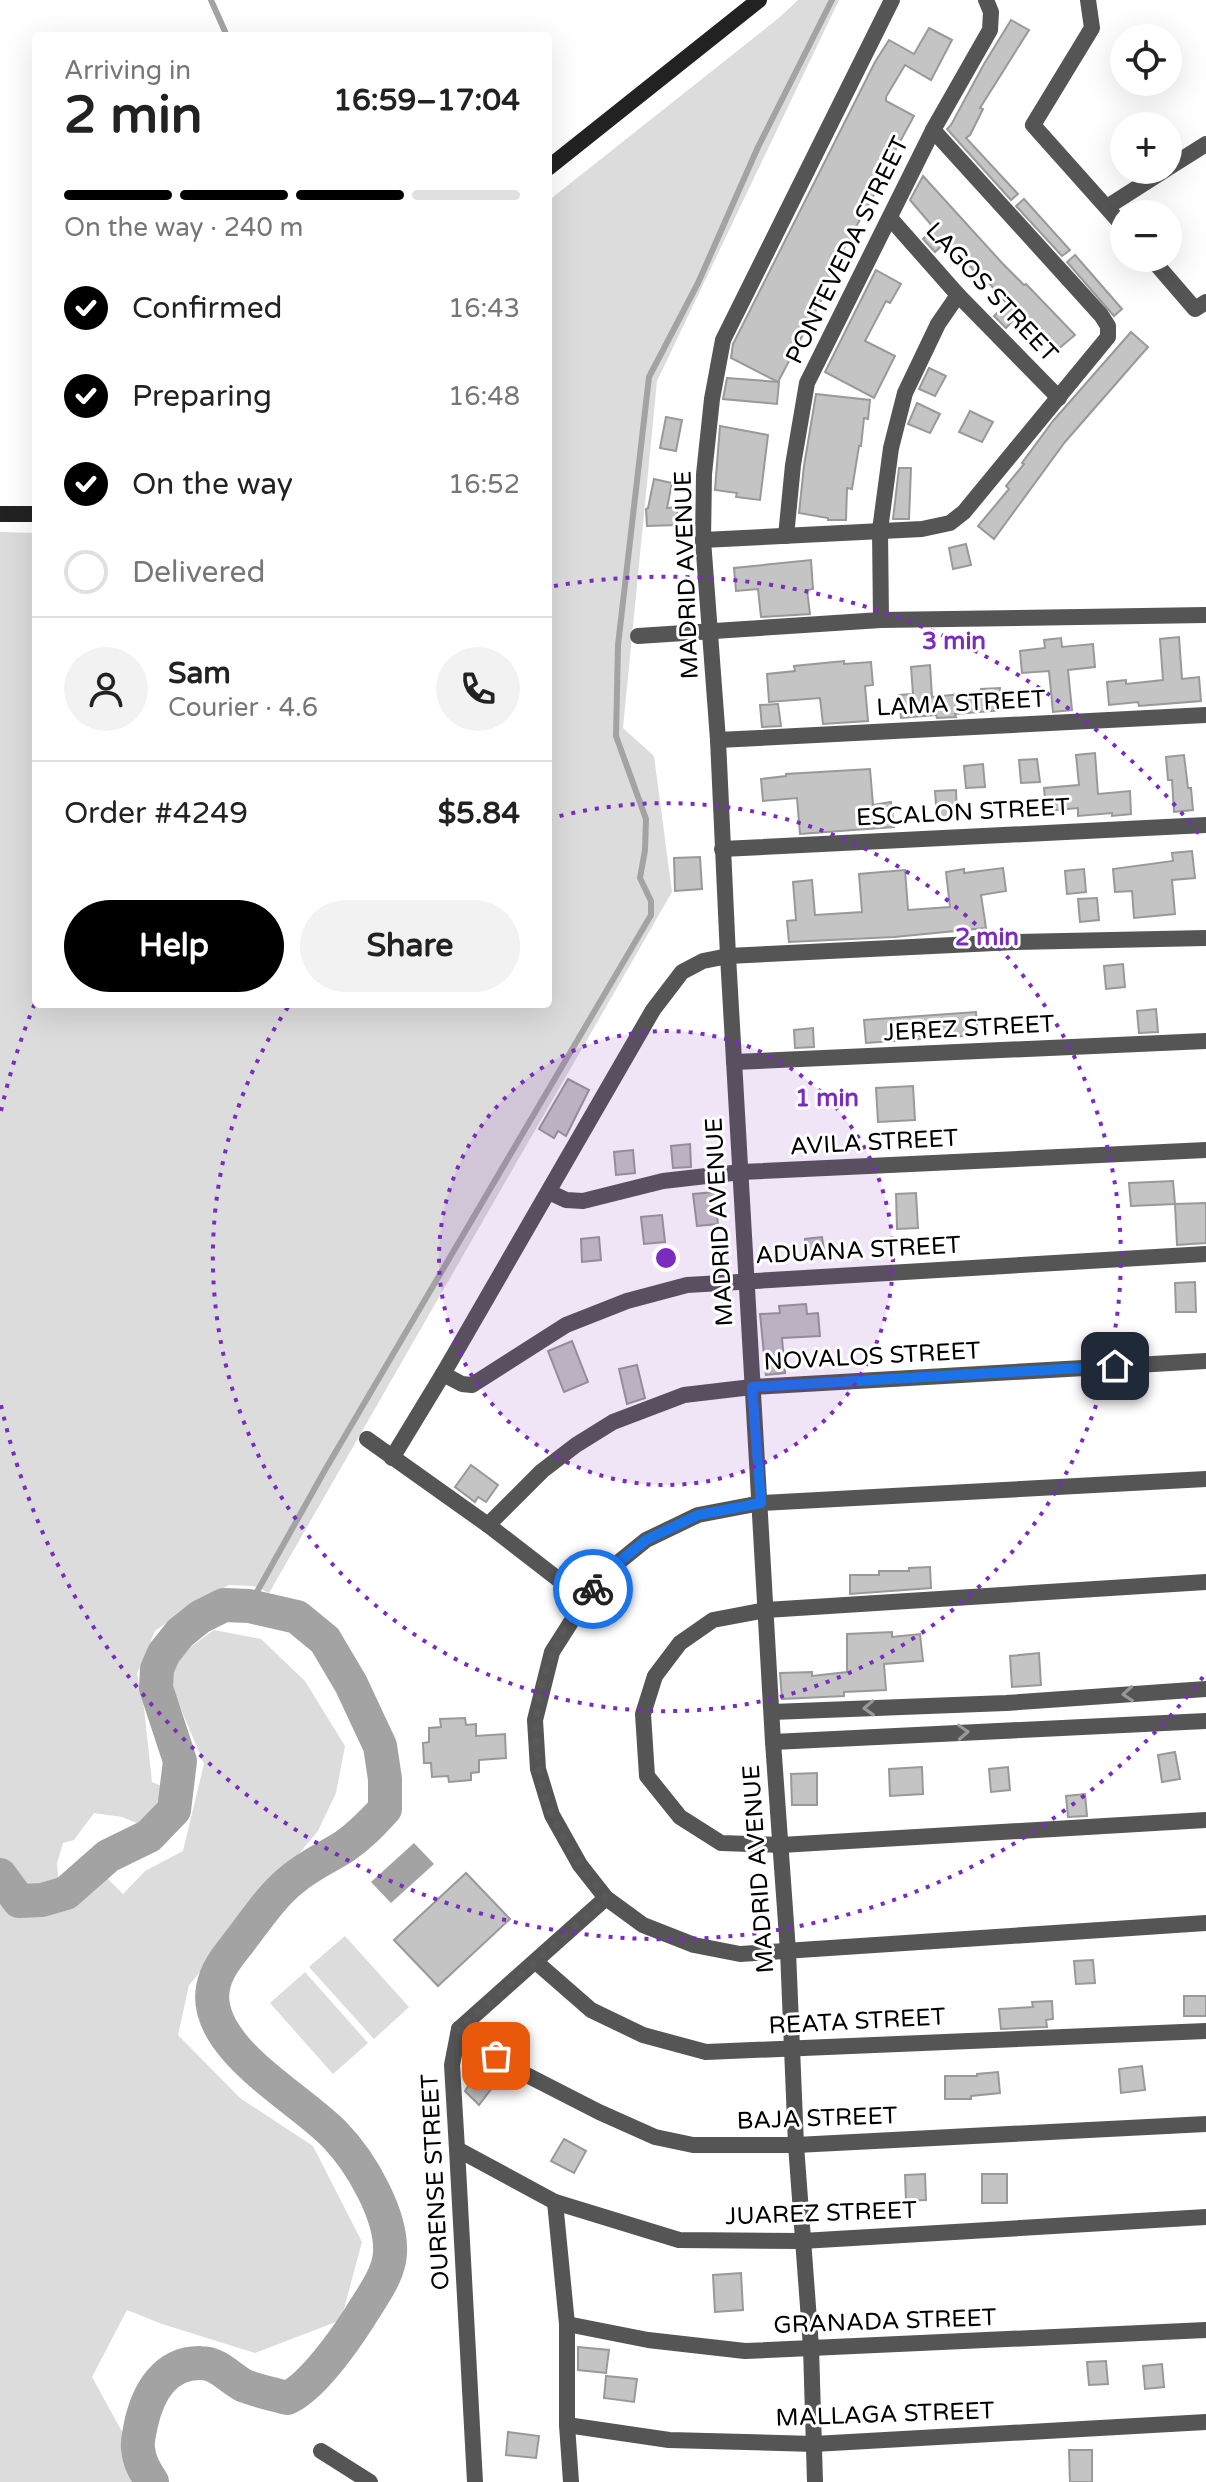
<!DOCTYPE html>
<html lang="en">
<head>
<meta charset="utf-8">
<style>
	:root { --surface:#fff; --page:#f2f2f2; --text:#222; --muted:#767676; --line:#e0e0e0; --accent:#000 }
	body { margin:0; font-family:"Varela Round",sans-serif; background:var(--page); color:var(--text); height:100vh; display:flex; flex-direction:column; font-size:30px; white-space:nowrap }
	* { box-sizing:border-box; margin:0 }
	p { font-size:26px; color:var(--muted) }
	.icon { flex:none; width:44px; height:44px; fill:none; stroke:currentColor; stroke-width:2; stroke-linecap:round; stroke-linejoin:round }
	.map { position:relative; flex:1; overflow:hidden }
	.details { position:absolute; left:32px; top:32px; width:520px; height:976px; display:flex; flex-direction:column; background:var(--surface); border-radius:8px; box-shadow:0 8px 32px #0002 }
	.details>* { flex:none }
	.controls { position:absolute; left:1110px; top:24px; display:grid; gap:16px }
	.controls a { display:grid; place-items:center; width:72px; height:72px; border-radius:50%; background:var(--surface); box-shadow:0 8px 32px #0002; font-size:40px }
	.pin { position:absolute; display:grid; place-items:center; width:68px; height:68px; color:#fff; margin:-34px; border-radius:16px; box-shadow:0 4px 12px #0006 }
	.courier { position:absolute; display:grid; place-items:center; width:80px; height:80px; margin:-40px; border:6px solid #1a73e8; border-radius:50%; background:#fff; color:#222; box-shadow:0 2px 10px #0007 }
	.headline em { font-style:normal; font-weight:700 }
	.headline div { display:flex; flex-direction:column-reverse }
	.headline { display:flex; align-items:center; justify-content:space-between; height:136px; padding:0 32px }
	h1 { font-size:52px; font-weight:700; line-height:60px }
	.bar { display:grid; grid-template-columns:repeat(4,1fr); gap:12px 8px; align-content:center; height:96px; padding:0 32px }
	.bar i { height:10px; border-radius:6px; background:var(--line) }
	.bar .current { background:var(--accent) }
	.bar p { grid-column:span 4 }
	.line { display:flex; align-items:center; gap:20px; padding:0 32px; border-top:2px solid var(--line) }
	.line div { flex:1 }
	.round { display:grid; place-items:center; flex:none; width:84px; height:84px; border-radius:42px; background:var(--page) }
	ol { padding:0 32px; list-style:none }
	li { display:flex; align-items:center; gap:24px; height:88px }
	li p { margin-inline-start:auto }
	li .icon { padding:8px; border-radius:50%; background:var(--accent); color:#fff; stroke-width:4 }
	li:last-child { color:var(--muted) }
	li i { width:44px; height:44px; border:4px solid var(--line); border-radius:50% }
	.button { display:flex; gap:16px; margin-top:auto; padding:16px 32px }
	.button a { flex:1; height:92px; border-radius:48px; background:var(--accent); color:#fff; font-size:32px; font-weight:700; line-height:92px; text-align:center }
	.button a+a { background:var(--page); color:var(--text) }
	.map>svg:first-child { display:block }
	.green { fill:#dcdcdc }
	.water { fill:#a3a3a3 }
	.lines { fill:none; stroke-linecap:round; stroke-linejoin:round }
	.stream { stroke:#a3a3a3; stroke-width:6 }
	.river { stroke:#a3a3a3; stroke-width:34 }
	.building { fill:#c4c4c4; stroke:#999; stroke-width:2 }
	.street { stroke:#555; stroke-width:16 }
	.secondary { stroke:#222; stroke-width:16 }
	.oneway { stroke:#999 }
	.done { stroke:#595959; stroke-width:8; stroke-dasharray:0 14.4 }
	.route { stroke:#1a73e8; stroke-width:10 }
	.ring { fill:none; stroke:#7b2cbf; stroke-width:4; stroke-dasharray:4 8 }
	.labels { text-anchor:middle; stroke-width:6; stroke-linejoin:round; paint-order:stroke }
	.street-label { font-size:24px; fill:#000; stroke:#fff }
	.centre { fill:#7b2cbf; stroke:#fff; stroke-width:4 }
	.ring-label { font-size:24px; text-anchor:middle; font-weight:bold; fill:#7b2cbf; stroke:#fff; stroke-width:6; stroke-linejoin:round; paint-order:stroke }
</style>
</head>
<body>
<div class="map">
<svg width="1206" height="2482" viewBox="0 0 1206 2482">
	<rect width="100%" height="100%" fill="#fff"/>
	<g class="green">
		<path d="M798 0H839L657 381 623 728 654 756 672 892 269 1593 254 1586 229 1585 189 1606 155 1631 137 1674 144 1708 152 1782 164 1787 163 1796 139 1824 122 1817 94 1813 74 1840 63 1843 57 1863 59 1888 20 1894 0 1858V532L36 533V1004H548V201L780 17Z"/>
		<path d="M214 1630 261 1639 305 1681 345 1746 336 1793 318 1831 189 1985 178 2035 240 2098 313 2146 362 2242 341 2320 255 2353 162 2324 127 2310 92 2377 125 2437 157 2482H0V1893L13 1911C31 1908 61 1908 76 1900 85 1896 95 1882 105 1876L123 1894 145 1871 183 1851 204 1764 170 1683 181 1654Z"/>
		<path d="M345 1936 409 2007 374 2039 309 1967Z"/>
		<path d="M305 1972 368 2043 333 2074 270 2003Z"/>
	</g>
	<path class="water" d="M414 1843 434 1864 391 1903 371 1882Z"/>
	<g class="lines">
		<g class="stream">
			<path d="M211 0 227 36"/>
			<path d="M249 1606 325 1470 651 915V901L640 878 645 850 646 819 616 736 618 645 649 377 698 283 758 147 832 0"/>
		</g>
		<path class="river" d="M0 1875 19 1901 42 1900 66 1893 108 1856 149 1836 174 1810 180 1761 156 1688 157 1669 164 1653 180 1633 200 1617 224 1605 249 1606 297 1617 325 1640 351 1684 380 1746 385 1779V1809C373 1822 361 1835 345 1846 328 1857 310 1865 294 1878 272 1895 256 1920 239 1942 228 1956 216 1970 213 1988 202 2047 300 2098 335 2135 361 2162 392 2215 390 2253 389 2276 370 2299 359 2318 344 2341 311 2388 287 2398 273 2394 258 2391 245 2386 230 2379 219 2363 201 2363 165 2362 148 2393 141 2424 140 2431 137 2440 138 2448 139 2462 145 2471 152 2482"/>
	</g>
	<g class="building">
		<path d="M1011 20 1029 30 980 108 983 109 970 135 966 138 1018 194 1011 200 947 129 951 125 984 64Z"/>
		<path d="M929 28 952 40 931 80 905 65 886 97V101L914 116 884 171 889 168 830 273 833 275 824 292 825 293 778 382 731 358 733 344 875 62 889 40 914 54Z"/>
		<path d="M923 176 1003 264 1024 285 1026 284 1075 335 1056 351 1020 313 1006 328 994 316 1006 304 1005 301 978 271 976 273 947 241 935 252 923 239 934 228 910 200Z"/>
		<path d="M1024 199 1070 250 1062 256 1016 206Z"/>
		<path d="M1075 255 1122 309 1114 316 1067 262Z"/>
		<path d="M876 270 901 284 890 303 886 301 865 341 895 356 874 398 825 372Z"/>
		<path d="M1131 332 1148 347 1065 442 994 539 978 526 1009 489 1006 486 1024 464 1022 463 1053 421Z"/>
		<path d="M929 368 946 376 935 396 919 389Z"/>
		<path d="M727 378 779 382 777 404 723 399Z"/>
		<path d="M816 394 870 400 868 419 864 418 861 446H859L852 489 847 488 846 520H828V518L799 513 804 466Z"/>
		<path d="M917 403 940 414 930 433 908 424Z"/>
		<path d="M970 411 993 422 982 442 959 432Z"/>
		<path d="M666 417 682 420 676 451 660 448Z"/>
		<path d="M720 426 768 435 760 500 736 497 737 493 715 490Z"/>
		<path d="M899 468H911L909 519H893Z"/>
		<path d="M654 479 672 483 667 508 677 507 678 525 647 526 646 509 648 508Z"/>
		<path d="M966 544 971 565 953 569 949 548Z"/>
		<path d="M811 560 813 589 807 590 810 614 761 617 758 589 736 591 734 568Z"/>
		<path d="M1179 637 1182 679 1199 677 1201 701 1139 706 1138 702 1109 705 1107 682 1126 680V684L1163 680 1160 639Z"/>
		<path d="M1061 638 1062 647 1093 644 1095 667 1068 670 1072 710 1053 712 1049 671 1022 673 1020 651 1045 648 1044 640Z"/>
		<path d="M844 661V664L871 662 873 685 865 686 868 721 823 724 820 698 769 702 767 674 795 671 794 666Z"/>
		<path d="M930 665 932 697 981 692V689L1000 688 1002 710 955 714 956 717 937 718 936 715 901 718 899 695 913 694 911 667Z"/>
		<path d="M778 704 781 726 762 727 760 705Z"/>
		<path d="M1095 753 1098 794 1130 791 1131 814 1112 816V813L1078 816V808L1046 811 1044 788 1079 785 1076 755Z"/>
		<path d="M1184 755 1188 788H1191L1193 810 1174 812 1172 780H1168L1166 757Z"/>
		<path d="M1037 759 1040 782 1021 783 1019 760Z"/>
		<path d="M983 764 985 787 966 788 964 766Z"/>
		<path d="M870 769 873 805 891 802 894 827 800 834 797 798 763 801 761 779 786 776V774Z"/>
		<path d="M956 790 957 817 937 818 935 791Z"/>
		<path d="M1192 851 1195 878 1172 880 1175 914 1134 918 1132 891 1115 892 1113 869 1173 861 1172 853Z"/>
		<path d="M700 857 702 889 675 891 674 858Z"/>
		<path d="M1003 868 1006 891 981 895 986 928 894 937 789 942 787 921 796 920 793 882 812 880 815 915 862 912 859 874 905 870 908 910 950 907 946 872 964 869V873Z"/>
		<path d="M1084 869 1086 892 1067 894 1065 871Z"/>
		<path d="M1097 898 1099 920 1080 922 1078 899Z"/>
		<path d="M1123 964 1125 987 1106 989 1104 966Z"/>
		<path d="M1156 1009 1158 1032 1139 1033 1137 1011Z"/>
		<path d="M976 1012 978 1035 866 1043 864 1020Z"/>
		<path d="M813 1028 814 1047 795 1048 794 1030Z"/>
		<path d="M568 1079 589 1090 566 1136 558 1131 554 1138 539 1129Z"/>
		<path d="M913 1086 915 1120 878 1122 876 1088Z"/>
		<path d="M690 1144 691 1167 673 1168 671 1146Z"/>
		<path d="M633 1150 635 1173 616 1175 614 1152Z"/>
		<path d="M1173 1181 1175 1204 1131 1206 1129 1183Z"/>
		<path d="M714 1192 718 1224 697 1226 693 1194Z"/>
		<path d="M916 1193 918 1228 897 1229 896 1194Z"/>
		<path d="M1206 1203V1243L1177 1245 1175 1204Z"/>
		<path d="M662 1215 665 1242 644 1244 641 1217Z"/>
		<path d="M599 1237 601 1260 582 1262 581 1239Z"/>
		<path d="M822 1237 825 1257 807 1259 805 1239Z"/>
		<path d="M1195 1282 1196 1312H1176L1175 1283Z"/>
		<path d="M806 1304 807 1314 818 1313 820 1336 782 1338 785 1373 766 1375 760 1314 780 1313 779 1306Z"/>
		<path d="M572 1341 588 1382 564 1392 548 1351Z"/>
		<path d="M637 1365 645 1398 627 1404 619 1369Z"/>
		<path d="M471 1465 498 1485 486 1502 478 1497 475 1502 455 1487Z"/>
		<path d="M930 1567 931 1588 850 1594V1575H879V1571H909V1568Z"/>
		<path d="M892 1632V1637L920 1634 923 1661 884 1664 886 1690 844 1692V1696L782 1699 780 1673 812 1672V1676L847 1672V1634Z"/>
		<path d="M1039 1653 1041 1685 1012 1687 1010 1656Z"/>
		<path d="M465 1718 466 1725 476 1724V1736L505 1734 506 1758 479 1760V1772L471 1773V1780L449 1782 448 1776 432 1777 431 1763H424L423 1743 429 1742V1728L441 1727 440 1719Z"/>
		<path d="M1175 1752 1180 1779 1162 1782 1158 1755Z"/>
		<path d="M922 1767 923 1794 890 1796 889 1769Z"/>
		<path d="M1008 1767 1010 1790 991 1792 989 1769Z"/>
		<path d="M817 1773V1805H792L791 1774Z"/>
		<path d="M1085 1794 1087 1816 1068 1817 1066 1796Z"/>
		<path d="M466 1873 510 1919 438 1986 394 1940Z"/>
		<path d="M1093 1960 1095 1983 1076 1984 1074 1961Z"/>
		<rect x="1184" y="1996" width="22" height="20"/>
		<path d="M1052 2001 1053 2019 1046 2020 1047 2027 1001 2029 999 2009 1033 2007 1032 2002Z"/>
		<path d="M1142 2066 1145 2090 1121 2093 1119 2069Z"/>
		<path d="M478 2070 495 2084 479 2105 465 2091Z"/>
		<path d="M998 2072 1000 2093 971 2096V2099H945V2076H977V2074Z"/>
		<path d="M564 2139 586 2151 574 2173 551 2161Z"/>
		<path d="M925 2174 926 2200 906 2201 905 2175Z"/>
		<rect x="982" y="2174" width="25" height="29"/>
		<path d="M741 2273 743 2310 715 2312 713 2275Z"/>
		<path d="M578 2347 609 2350 606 2373 578 2370Z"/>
		<path d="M1106 2361 1108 2384 1089 2385 1087 2362Z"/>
		<path d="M1162 2364 1164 2387 1145 2389 1143 2366Z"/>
		<path d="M606 2376 637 2379 634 2402 604 2398Z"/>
		<path d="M508 2432 539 2436 536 2458 506 2455Z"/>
		<path d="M1069 2450H1092V2482H1070Z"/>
	</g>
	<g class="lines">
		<g class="street">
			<path d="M1088 0 1092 28 1033 125 1124 227"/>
			<path d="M1168 168 1206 144"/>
			<path d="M1107 207 1165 170"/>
			<path d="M890 218 958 295 1059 398"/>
			<path d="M1151 258 1195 309 1206 302"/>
			<path d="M786 536 793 465 807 383 933 130 990 30 991 12 986 0"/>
			<path d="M703 540 922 529 950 523 964 512 1108 337V326L1101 315 933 130"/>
			<path d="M881 620 880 530 891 448 905 393 938 324 958 295"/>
			<path d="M638 636 881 620 1206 615"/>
			<path d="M718 740 1206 715"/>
			<path d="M722 849 1206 825"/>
			<path d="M734 1062 1206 1041"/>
			<path d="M549 1192 566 1200 583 1201 663 1181 741 1172 1206 1150"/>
			<path d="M443 1374 462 1384 472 1385 566 1325 627 1301 687 1285 1206 1254"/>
			<path d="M367 1439 488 1525 585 1600"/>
			<path d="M392 1458 443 1374 653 1010 682 972 703 961 728 956 1015 942 1206 938"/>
			<path d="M1206 1479 761 1503 698 1515 646 1540 609 1570 585 1600 552 1652 535 1720 538 1769 552 1815 580 1865 606 1898 643 1925 694 1945 740 1954 1206 1923"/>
			<path d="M488 1525 542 1471 576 1445 613 1422 684 1395 752 1387 1206 1361"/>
			<path d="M1206 1582 766 1610 713 1620 680 1643 655 1676 643 1714 647 1776 680 1817 721 1843 781 1845 1206 1820"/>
			<path d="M772 1712 1006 1703 1206 1689"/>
			<path d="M773 1742 1206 1721"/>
			<path d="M536 1962 591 2010 643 2035 706 2052 1206 2031"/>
			<path d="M459 2029 515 2069 599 2112 655 2137 693 2145H796L1206 2124"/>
			<path d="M457 2149 555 2202 679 2240 802 2241 1206 2217"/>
			<path d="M555 2202 567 2324V2425L571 2482"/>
			<path d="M567 2324 648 2340 745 2351 1206 2330"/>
			<path d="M567 2425 669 2440 814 2444 1206 2422"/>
			<path d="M321 2451 370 2482"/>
			<path d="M475 2482 457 2149 452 2065 459 2029 606 1898"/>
			<path d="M815 2482 811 2347 796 2145 788 1951 773 1742 728 956 718 740 703 540 704 474 712 399 723 340 892 0"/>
		</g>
		<g class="secondary">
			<path d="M548 168 759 0"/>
			<path d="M0 514H36"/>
		</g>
	</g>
	<defs><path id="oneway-chevron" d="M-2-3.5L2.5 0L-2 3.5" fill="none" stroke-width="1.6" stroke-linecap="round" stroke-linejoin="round" transform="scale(2)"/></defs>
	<g class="oneway">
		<use href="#oneway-chevron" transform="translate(1128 1694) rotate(176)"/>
		<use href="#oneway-chevron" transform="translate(869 1708) rotate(178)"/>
		<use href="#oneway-chevron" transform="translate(963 1732) rotate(-3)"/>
	</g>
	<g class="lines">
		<path class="done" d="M496 2056 459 2029 606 1898C586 1872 565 1845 552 1815 531 1765 530 1701 553 1652 562 1630 579 1607 593 1589"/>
		<path class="route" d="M593 1589 609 1570 646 1540 698 1515 761 1503 752 1387 1115 1366"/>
	</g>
	<circle cx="666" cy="1258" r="227" fill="#7b2cbf" fill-opacity=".12"/>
	<g class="ring">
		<circle cx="666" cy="1258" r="227"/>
		<path d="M548 819A454 454 0 1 1 290 1004"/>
		<path d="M1203 1677A681 681 0 0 1 1 1405M1 1111A681 681 0 0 1 35 1003M554 586A681 681 0 0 1 1203 839"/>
	</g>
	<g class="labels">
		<g class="street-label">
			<text transform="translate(847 250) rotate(-64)" y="8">PONTEVEDA STREET</text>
			<text transform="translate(992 292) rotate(47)" y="8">LAGOS STREET</text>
			<text transform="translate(686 575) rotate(-92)" y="8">MADRID AVENUE</text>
			<text transform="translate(961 703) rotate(-3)" y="8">LAMA STREET</text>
			<text transform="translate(963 812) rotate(-3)" y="8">ESCALON STREET</text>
			<text transform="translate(969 1028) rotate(-3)" y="8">JEREZ STREET</text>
			<text transform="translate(874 1142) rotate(-3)" y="8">AVILA STREET</text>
			<text transform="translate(719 1222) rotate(-93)" y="8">MADRID AVENUE</text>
			<text transform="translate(858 1250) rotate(-3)" y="8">ADUANA STREET</text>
			<text transform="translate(872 1356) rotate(-3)" y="8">NOVALOS STREET</text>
			<text transform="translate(758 1869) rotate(-94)" y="8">MADRID AVENUE</text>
			<text transform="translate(857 2021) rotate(-3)" y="8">REATA STREET</text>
			<text transform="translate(817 2118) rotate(-2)" y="8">BAJA STREET</text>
			<text transform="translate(435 2182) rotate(-93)" y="8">OURENSE STREET</text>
			<text transform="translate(821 2213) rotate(-2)" y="8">JUAREZ STREET</text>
			<text transform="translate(885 2321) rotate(-2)" y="8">GRANADA STREET</text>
			<text transform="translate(885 2414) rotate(-2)" y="8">MALLAGA STREET</text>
		</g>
	</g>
	<circle cx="666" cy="1258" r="12" class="centre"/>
	<g class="ring-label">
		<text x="954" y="649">3 min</text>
		<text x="987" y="945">2 min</text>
		<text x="827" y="1106">1 min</text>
	</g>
</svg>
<div class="controls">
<a><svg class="icon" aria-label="locate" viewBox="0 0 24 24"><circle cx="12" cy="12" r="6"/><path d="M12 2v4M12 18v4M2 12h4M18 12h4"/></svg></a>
<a>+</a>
<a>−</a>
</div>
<div class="pin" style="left:496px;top:2056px;background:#ea580c"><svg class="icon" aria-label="bag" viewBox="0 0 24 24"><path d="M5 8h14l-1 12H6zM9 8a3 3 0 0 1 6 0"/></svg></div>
<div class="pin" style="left:1115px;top:1366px;background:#1f2937"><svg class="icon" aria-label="home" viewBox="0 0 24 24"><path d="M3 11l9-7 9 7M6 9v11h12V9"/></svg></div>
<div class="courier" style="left:593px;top:1589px"><svg class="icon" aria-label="bike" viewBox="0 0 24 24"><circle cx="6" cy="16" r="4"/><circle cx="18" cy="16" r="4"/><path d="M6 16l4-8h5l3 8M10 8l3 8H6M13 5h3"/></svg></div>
<section class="details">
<div class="headline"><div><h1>2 min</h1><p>Arriving in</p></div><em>16:59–17:04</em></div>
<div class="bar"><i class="current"></i><i class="current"></i><i class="current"></i><i></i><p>On the way · 240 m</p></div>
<ol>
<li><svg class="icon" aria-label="check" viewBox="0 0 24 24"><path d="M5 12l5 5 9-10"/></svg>Confirmed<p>16:43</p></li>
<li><svg class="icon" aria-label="check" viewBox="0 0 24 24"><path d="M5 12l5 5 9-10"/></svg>Preparing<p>16:48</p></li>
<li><svg class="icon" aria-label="check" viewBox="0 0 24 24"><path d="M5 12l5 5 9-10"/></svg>On the way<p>16:52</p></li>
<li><i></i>Delivered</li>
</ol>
<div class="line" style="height:144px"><a class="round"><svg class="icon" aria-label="person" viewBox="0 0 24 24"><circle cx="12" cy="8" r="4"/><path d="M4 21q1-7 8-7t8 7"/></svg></a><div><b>Sam</b><p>Courier · 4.6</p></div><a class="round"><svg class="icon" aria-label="phone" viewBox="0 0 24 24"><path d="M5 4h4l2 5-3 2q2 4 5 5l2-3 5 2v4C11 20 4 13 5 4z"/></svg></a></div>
<div class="line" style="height:104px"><div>Order #4249</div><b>$5.84</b></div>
<div class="button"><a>Help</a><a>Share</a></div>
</section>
</div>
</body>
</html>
